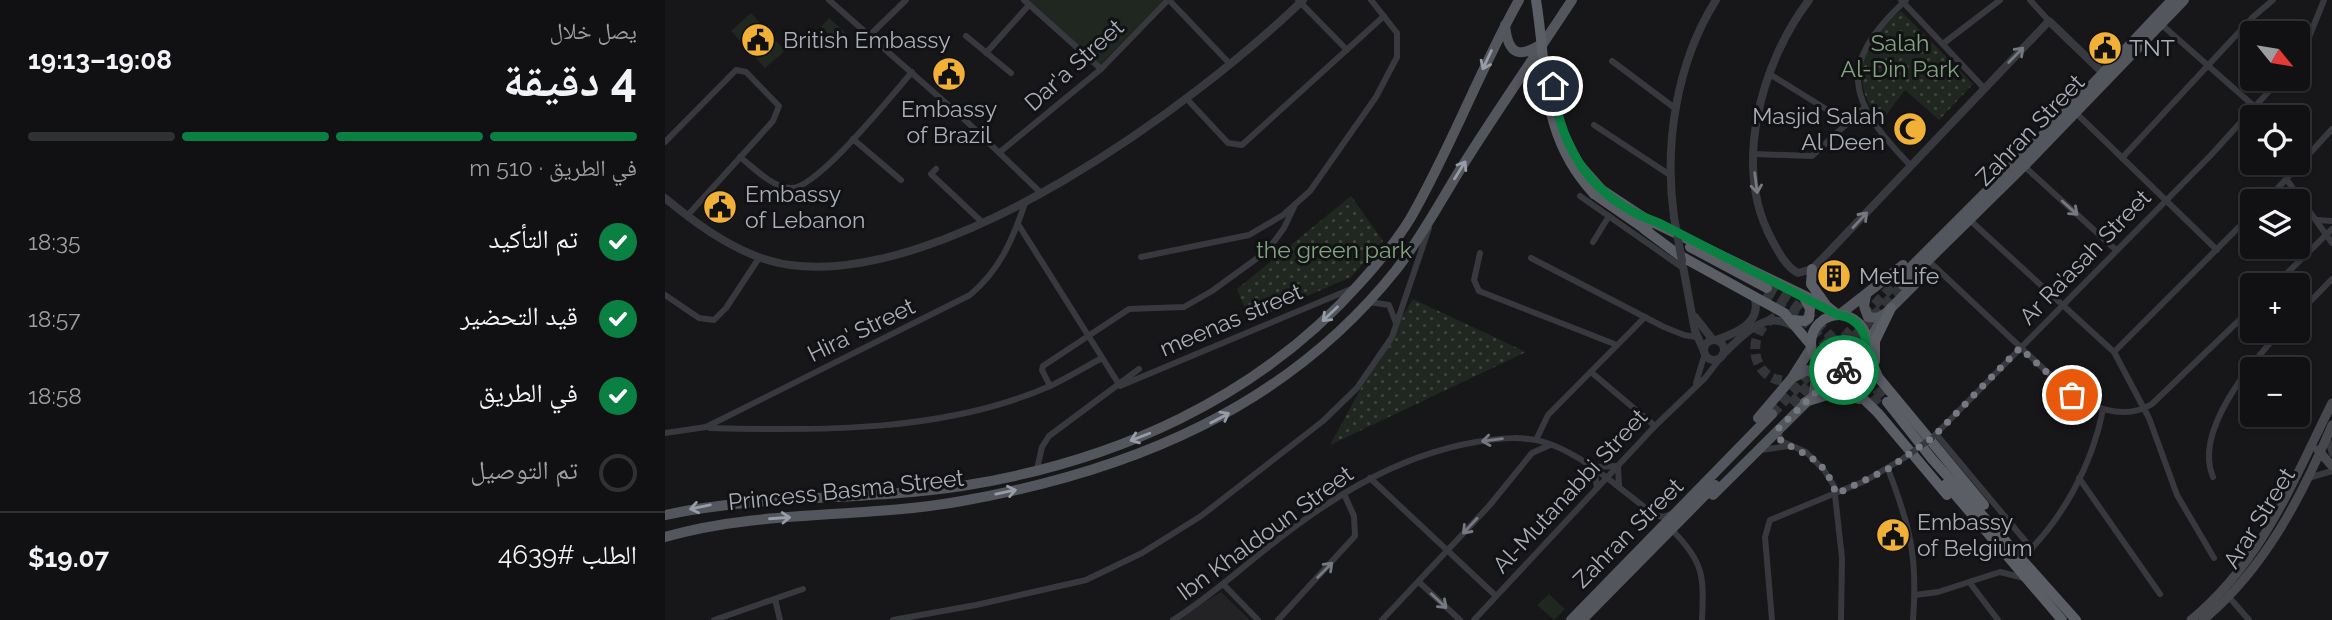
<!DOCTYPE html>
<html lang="ar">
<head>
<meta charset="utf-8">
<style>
	:root { --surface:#111113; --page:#1a1a1c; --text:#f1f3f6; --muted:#9c9da0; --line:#303133; --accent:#0b8043 }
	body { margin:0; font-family:Raleway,"Noto Naskh Arabic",sans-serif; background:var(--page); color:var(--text); direction:rtl; height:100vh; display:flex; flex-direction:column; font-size:26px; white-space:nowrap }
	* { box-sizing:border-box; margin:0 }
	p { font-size:23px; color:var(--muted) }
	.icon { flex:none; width:38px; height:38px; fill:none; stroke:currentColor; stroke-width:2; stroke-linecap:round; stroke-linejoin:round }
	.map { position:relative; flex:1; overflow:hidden; direction:ltr }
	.drawer { display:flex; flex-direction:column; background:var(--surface); width:665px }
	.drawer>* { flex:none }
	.needle { width:46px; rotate:120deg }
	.tools { position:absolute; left:1575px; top:21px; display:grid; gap:14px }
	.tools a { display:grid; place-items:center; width:70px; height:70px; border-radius:7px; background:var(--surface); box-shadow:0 2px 5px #0004,0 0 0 2px var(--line); font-size:35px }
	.pin { position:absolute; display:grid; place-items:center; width:60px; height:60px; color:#fff; margin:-30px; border:4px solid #fff; border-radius:50%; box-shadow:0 2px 7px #0007 }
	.courier { position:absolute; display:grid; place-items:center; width:70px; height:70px; margin:-35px; border:5px solid #0b8043; border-radius:50%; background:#fff; color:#222; box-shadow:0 2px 9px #0007 }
	.head em { font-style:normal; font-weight:700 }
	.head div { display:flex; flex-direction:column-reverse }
	.head { display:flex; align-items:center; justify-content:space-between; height:119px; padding:0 28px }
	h1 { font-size:46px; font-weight:700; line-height:52px }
	.bar { display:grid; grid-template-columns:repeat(4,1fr); gap:10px 7px; align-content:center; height:84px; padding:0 28px }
	.bar i { height:9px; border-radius:5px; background:var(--line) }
	.bar .selected { background:var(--accent) }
	.bar p { grid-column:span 4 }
	.line { display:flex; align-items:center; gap:18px; padding:0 28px; border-top:2px solid var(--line) }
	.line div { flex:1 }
	ol { padding:0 28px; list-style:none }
	li { display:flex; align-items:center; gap:21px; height:77px }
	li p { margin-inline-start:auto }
	li .icon { padding:7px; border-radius:50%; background:var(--accent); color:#fff; stroke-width:4 }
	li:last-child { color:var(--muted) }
	li i { width:38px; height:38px; border:4px solid var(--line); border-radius:50% }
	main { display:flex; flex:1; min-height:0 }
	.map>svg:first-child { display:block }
	.built { fill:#232326 }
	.green { fill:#1f2720 }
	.park { fill:url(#park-dots) }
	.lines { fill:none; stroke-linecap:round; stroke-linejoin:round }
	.primary-tunnel { stroke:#343539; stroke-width:10; stroke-dasharray:10 5; stroke-linecap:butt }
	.trunk-tunnel { stroke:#343539; stroke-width:10; stroke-dasharray:10 5; stroke-linecap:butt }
	.minor { stroke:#38393e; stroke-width:6 }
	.tertiary { stroke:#38393e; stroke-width:8 }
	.secondary { stroke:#46484e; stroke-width:9 }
	.primary { stroke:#54565d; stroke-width:10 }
	.trunk { stroke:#5c5e66; stroke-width:10 }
	.minor-bridge { stroke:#38393e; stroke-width:6 }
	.tertiary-bridge { stroke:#38393e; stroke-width:8 }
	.trunk-bridge { stroke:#5c5e66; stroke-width:10 }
	.oneway { stroke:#767982 }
	.oneway2 { stroke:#989ca7 }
	.done { stroke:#767981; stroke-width:7; stroke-dasharray:0 12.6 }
	.route { stroke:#0b8043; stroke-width:9 }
	.labels { text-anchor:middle; stroke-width:6; stroke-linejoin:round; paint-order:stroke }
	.poi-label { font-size:23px; fill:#a9aeb9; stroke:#121214; text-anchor:start }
	.park-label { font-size:23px; fill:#80a482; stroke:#121214 }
	.street-label { font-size:23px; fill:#a9aeb9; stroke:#121214 }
</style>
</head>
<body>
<main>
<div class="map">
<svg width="1667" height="620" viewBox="0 0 1667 620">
	<defs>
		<pattern id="park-dots" width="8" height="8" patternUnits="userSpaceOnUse" patternTransform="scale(1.75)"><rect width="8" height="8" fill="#1f2720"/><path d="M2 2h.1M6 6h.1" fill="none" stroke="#3d443e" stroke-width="1.8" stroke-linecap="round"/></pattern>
	</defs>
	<rect width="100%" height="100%" fill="#171719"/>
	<path class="built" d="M556 592 585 620H509Z"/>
	<g class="green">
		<path d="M359 0H499L433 67Z"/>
		<path d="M86 13 120 51 100 68 66 31Z"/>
		<path d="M164 18 183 35 175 45 156 27Z"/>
		<path d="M884 594 900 609 889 620 872 605Z"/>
	</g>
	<g class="park">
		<path d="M1236 11 1308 84 1274 120 1240 90 1215 123C1193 90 1187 60 1216 30 1222 23 1228 16 1236 11Z"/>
		<path d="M686 196 718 241 686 277 585 321 572 289Z"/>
		<path d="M748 299 861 352 665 445 727 332Z"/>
	</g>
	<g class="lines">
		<g class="primary-tunnel">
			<path d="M1126 404 1238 285"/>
			<path d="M1107 414 1235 278"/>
		</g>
		<g class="trunk-tunnel">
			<path d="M1102 288C1157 317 1183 356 1222 402"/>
			<path d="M1098 295 1143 324 1216 407"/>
			<path d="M1125 314C1076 316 1079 390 1132 380"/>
		</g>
		<g class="minor">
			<path d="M164 0 299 119 376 193"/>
			<path d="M359 0 436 69"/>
			<path d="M504 0 565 64"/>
			<path d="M633 0 682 50"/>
			<path d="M1236 0 1318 87"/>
			<path d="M1241 0C1171 65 1182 100 1245 165"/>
			<path d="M1365 0 1384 21"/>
			<path d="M1497 25 1590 107"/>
			<path d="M205 35 241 0"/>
			<path d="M301 36 346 73"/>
			<path d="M1279 43 1335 0"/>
			<path d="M321 53 364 5"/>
			<path d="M1633 56 1644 37 1659 0"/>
			<path d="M947 61 1011 109"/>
			<path d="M1106 75 1182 122"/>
			<path d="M521 98 563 143 577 145 719 16"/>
			<path d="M1411 113 1552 250"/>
			<path d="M929 125 1005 175"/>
			<path d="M188 139 236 180"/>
			<path d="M0 142 71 70 81 72 114 106 108 121 22 216"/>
			<path d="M335 152 436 69 503 0"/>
			<path d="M1089 154 1147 156 1200 107"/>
			<path d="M75 157C89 168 108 188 126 188 152 189 227 95 247 72"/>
			<path d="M1457 158 1588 17 1608 0"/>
			<path d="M1359 166 1451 250"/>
			<path d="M271 169 266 174 318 223"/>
			<path d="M1622 180 1667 243"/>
			<path d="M915 196 1018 268"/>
			<path d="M1601 201 1667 129"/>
			<path d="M1652 220 1667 221"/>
			<path d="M1308 223 1449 352 1484 418 1512 495 1549 558"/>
			<path d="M353 224 455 386 686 289"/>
			<path d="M928 242 944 216"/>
			<path d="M815 253 809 280 814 291 952 345"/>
			<path d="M476 257 584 235 618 215 645 191 711 97 732 57V33L706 0"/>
			<path d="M866 258 999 327 1019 335 1031 337"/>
			<path d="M1268 265 1399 388C1424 407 1458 422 1487 404L1587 308"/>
			<path d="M1610 285 1667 229"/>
			<path d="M0 295 34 318 49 320 61 308 94 258"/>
			<path d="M704 302 724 305 731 323"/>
			<path d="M1633 314 1667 279"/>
			<path d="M1449 352 1587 214"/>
			<path d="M926 372 990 426"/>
			<path d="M1031 383 1040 353"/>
			<path d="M385 386 377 370 378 366 464 309 519 307 547 291 602 251 619 228 629 207"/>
			<path d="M45 428C156 431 281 432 385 386 402 378 420 367 437 358"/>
			<path d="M1113 430 1116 441 1141 452 1159 470 1169 486 1177 558 1176 620"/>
			<path d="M0 433 41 427 305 295C335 270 348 239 360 203"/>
			<path d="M1271 434 1367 549"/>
			<path d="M1662 436 1667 454"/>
			<path d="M1267 438 1546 155 1615 79"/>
			<path d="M871 440 883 415 980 317"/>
			<path d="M1096 450 1123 446"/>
			<path d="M372 469 377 447 384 436 474 369"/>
			<path d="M1223 469C1245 526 1253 558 1248 620"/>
			<path d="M1548 477C1528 431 1587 362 1616 331"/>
			<path d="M705 478 831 596"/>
			<path d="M1414 478 1495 594"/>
			<path d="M1643 478 1667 471"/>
			<path d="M932 488 929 467 953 466 954 486"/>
			<path d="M1007 530C1039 562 1039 576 1037 620"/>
			<path d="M1357 558C1398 519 1427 465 1438 410"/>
			<path d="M754 582 795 620"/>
			<path d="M1305 583 1333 620"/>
			<path d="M559 585 593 620"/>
			<path d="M1250 595 1273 592 1335 572 1359 578"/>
			<path d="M1564 597 1584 620"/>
			<path d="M110 599 115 620"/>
			<path d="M49 620 138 589"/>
			<path d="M228 620 311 605 421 580 477 553 536 516 658 421 692 388 727 337 764 228"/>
			<path d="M508 620C540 600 567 576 596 553 660 501 729 456 811 442 836 438 861 435 885 444 925 459 955 490 990 515L998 517 1006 514"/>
			<path d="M613 620 690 536 689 516 679 494"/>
			<path d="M717 620 824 506 867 453 885 445"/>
			<path d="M809 620 990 426 1040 378 1057 356"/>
			<path d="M1107 620 1100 537 1105 520 1200 481 1239 458"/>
		</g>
		<g class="tertiary">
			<path d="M1144 0C1096 63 1067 167 1107 240 1113 251 1121 267 1133 273L1147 269 1160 256 1384 21 1438 73"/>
			<path d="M0 198C35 227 79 259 125 265 283 286 529 105 638 0"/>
			<path d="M1009 217C999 145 1011 63 1051 0"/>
			<path d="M1017 261 1030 331 1039 351"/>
			<path d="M1030 317 1048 340"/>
			<path d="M1051 340C1072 333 1098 322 1089 296"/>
			<circle cx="1049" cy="350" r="10"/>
			<path d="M1058 354C1078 336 1098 310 1126 325"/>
		</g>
		<g class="secondary">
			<path d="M1653 450 1667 466"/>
			<path d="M1526 620C1598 560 1626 485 1667 403"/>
			<path d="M1538 620C1599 570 1637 496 1667 425"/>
		</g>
		<g class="primary">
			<path d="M840 25C843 55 854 59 878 43"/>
			<path d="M1235 278 1406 107 1507 0"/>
			<path d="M1238 285 1359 166 1519 0"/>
			<path d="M1201 295 1199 306 1203 317 1212 318 1221 313"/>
			<path d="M1174 315 1238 265"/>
			<path d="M1202 343 1221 313 1258 276"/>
			<path d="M1131 376 1142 370 1151 374 1149 394"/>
			<path d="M1093 418 1127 378 1146 348"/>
			<path d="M1048 495 1173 371"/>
			<path d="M0 515C98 494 198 501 297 486 449 462 592 399 695 283 713 263 731 242 745 219 786 148 814 71 854 0"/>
			<path d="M0 537C97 509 199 519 297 501 466 471 621 408 731 270 757 237 776 200 798 165 833 109 871 55 907 0"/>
			<path d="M906 620 1107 414"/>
			<path d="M917 620 1050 485"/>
		</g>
		<g class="trunk">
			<path d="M937 190 987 223"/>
			<path d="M929 194 984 232"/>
			<path d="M983 220 1163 307 1173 315"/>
			<path d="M979 229 1014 255 1119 313 1146 345"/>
			<path d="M1025 247 1102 288"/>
			<path d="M1147 269 1146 284 1161 305"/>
			<circle cx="1174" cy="343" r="28"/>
			<path d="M1127 320 1140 321 1144 318 1145 309 1138 296"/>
			<path d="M1201 348 1213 377 1319 505"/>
			<path d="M1210 361V341L1226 308"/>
			<path d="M1175 371 1181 382 1213 413 1282 495"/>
			<path d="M1194 394 1192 383 1195 375 1201 372 1213 377"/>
			<path d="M1140 402 1172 392 1194 399"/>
			<path d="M1222 402 1267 459 1411 620"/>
			<path d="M1281 484 1397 620"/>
		</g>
		<path class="minor-bridge" d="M1239 458 1267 438"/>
		<path class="tertiary-bridge" d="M1009 217 1017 261"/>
		<g class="trunk-bridge">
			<path d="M871 0C883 73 874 135 929 194"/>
			<path d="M885 71 891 107"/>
			<path d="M896 129 913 163 937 190"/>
		</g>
	</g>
	<defs><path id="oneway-shaft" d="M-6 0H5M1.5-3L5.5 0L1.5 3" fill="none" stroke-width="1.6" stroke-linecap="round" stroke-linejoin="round" transform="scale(1.75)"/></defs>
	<g class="oneway">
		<use href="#oneway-shaft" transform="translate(1351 55) rotate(-45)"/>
		<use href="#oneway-shaft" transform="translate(1091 183) rotate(83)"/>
		<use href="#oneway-shaft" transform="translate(1405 208) rotate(42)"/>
		<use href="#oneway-shaft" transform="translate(1195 220) rotate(-47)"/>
		<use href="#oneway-shaft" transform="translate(827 440) rotate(173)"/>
		<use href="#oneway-shaft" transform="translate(805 526) rotate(133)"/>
		<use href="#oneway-shaft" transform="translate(660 570) rotate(-45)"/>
		<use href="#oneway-shaft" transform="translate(774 601) rotate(43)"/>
	</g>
	<g class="oneway2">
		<use href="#oneway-shaft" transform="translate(822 60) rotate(115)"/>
		<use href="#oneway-shaft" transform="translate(795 170) rotate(-58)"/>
		<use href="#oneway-shaft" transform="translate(665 314) rotate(136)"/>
		<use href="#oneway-shaft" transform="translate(555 418) rotate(-28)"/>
		<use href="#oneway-shaft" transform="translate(475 437) rotate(159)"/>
		<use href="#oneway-shaft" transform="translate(341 492) rotate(-12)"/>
		<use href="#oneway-shaft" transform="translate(35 507) rotate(168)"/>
		<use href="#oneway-shaft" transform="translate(115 518) rotate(-4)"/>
	</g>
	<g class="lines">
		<path class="done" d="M1179 370 1173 371 1113 429 1116 441C1144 457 1160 459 1171 494L1223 469 1267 438 1355 348 1407 395"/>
		<path class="route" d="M888 86C896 152 930 201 994 223L1173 315C1205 319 1212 360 1179 370"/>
	</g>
	<defs>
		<g id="civic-disc" transform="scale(1.75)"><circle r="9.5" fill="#f1b137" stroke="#121214"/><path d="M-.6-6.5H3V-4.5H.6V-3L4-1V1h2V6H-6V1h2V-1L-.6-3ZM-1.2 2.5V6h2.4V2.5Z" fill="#111"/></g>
		<g id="mosque-disc" transform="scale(1.75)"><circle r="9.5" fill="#f1b137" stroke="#121214"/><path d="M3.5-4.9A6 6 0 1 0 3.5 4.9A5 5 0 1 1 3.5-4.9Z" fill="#111"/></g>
		<g id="building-disc" transform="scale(1.75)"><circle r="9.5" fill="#f1b137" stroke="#121214"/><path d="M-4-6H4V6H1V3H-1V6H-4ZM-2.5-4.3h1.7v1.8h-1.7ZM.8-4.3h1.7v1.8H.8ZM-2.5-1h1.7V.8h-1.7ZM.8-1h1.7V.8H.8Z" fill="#111"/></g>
	</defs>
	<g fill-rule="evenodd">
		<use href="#civic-disc" x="93" y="40"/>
		<use href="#civic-disc" x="1440" y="48"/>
		<use href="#civic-disc" x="284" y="74"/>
		<use href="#mosque-disc" x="1245" y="129"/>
		<use href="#civic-disc" x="55" y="207"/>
		<use href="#building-disc" x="1169" y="276"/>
		<use href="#civic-disc" x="1228" y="535"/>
	</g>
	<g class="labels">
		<g class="poi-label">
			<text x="118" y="48">British Embassy</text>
			<text x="1464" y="56">TNT</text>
			<text x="284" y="117" text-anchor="middle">Embassy<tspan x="284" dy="26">of Brazil</tspan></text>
			<text x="1220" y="124" text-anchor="end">Masjid Salah<tspan x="1220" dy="26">Al Deen</tspan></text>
			<text x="80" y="202">Embassy<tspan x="80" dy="26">of Lebanon</tspan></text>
			<text x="1194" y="284">MetLife</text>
			<text x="1252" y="530">Embassy<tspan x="1252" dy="26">of Belgium</tspan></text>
		</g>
		<g class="park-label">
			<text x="1235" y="51">Salah<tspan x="1235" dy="26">Al-Din Park</tspan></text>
			<text x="669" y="258">the green park</text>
		</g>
		<g class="street-label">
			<text transform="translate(409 65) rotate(-42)" y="8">Dar'a Street</text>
			<text transform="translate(1365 130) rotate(-46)" y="8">Zahran Street</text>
			<text transform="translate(1420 257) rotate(-46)" y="8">Ar Ra’asah Street</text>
			<text transform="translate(566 320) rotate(-23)" y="8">meenas street</text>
			<text transform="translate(196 330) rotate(-26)" y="8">Hira' Street</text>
			<text transform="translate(181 490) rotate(-6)" y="8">Princess Basma Street</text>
			<text transform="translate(905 491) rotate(-47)" y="8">Al-Mutanabbi Street</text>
			<text transform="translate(1594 518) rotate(-58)" y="8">Arar Street</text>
			<text transform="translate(600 533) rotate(-36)" y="8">Ibn Khaldoun Street</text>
			<text transform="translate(963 533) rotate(-45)" y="8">Zahran Street</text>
		</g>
	</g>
</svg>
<div class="tools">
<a><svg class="needle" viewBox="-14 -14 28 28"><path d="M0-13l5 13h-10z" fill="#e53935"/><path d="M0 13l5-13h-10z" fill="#9c9da0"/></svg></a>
<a><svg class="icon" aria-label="locate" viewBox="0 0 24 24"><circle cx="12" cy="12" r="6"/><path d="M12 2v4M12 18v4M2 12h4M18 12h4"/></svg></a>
<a><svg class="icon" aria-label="layers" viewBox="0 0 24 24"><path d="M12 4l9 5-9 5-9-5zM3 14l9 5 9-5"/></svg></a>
<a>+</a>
<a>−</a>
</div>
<div class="pin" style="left:1407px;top:395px;background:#ea580c"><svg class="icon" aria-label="bag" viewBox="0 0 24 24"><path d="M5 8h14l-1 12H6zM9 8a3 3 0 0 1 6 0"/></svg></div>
<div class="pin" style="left:888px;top:86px;background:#1f2937"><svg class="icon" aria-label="home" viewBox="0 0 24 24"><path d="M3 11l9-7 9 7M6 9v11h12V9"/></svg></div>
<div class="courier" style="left:1179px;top:370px"><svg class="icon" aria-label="bike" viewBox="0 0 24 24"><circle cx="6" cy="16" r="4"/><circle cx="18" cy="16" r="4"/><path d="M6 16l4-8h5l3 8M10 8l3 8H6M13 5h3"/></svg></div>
</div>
<section class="drawer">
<div class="head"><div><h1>4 دقيقة</h1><p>يصل خلال</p></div><em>19:08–19:13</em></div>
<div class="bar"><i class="selected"></i><i class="selected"></i><i class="selected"></i><i></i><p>في الطريق · 510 m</p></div>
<ol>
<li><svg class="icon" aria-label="check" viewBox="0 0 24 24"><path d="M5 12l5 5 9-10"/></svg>تم التأكيد<p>18:35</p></li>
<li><svg class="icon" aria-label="check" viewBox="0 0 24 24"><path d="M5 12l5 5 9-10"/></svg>قيد التحضير<p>18:57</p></li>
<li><svg class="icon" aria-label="check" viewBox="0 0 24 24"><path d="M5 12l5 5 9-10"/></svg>في الطريق<p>18:58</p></li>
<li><i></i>تم التوصيل</li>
</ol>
<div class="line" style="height:91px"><div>الطلب #4639</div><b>$19.07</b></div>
</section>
</main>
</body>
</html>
